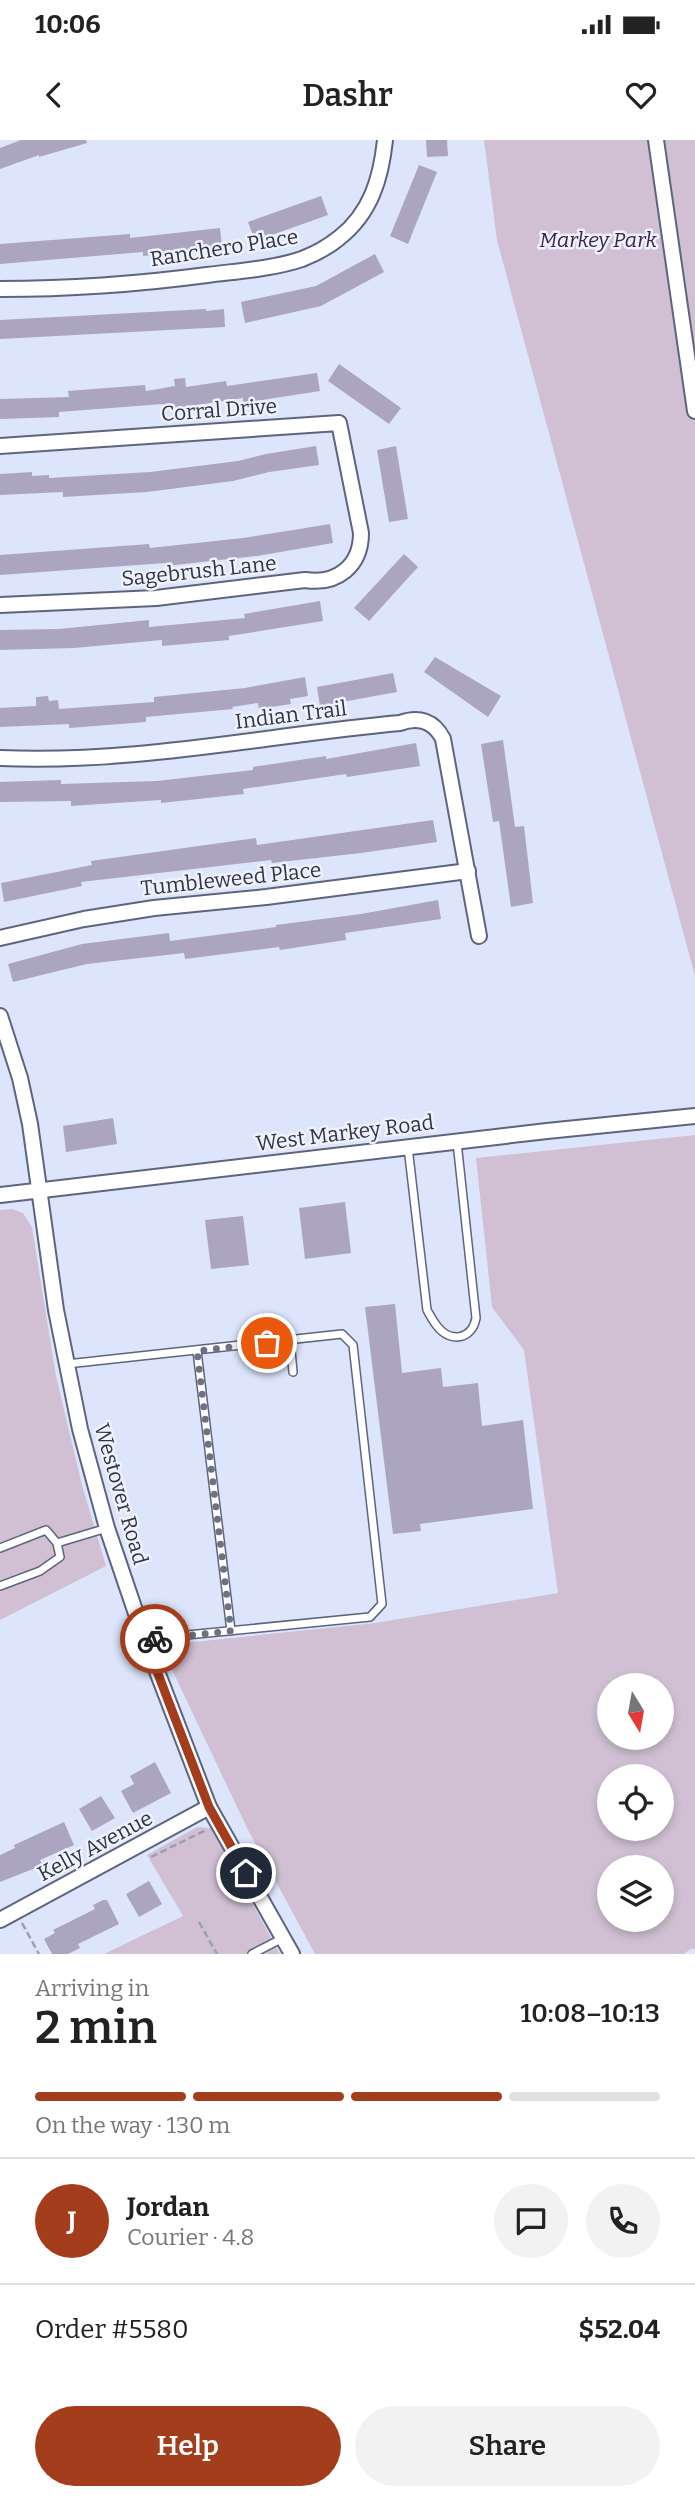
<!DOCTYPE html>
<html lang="en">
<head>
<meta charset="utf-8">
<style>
	:root { --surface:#fff; --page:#f2f2f2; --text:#222; --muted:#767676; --line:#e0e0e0; --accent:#a43d1b }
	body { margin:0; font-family:Bitter,serif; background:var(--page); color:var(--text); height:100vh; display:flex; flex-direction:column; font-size:26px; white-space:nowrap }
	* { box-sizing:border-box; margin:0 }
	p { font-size:23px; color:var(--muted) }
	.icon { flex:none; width:38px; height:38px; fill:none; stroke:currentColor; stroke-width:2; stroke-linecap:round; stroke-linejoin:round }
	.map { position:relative; height:1814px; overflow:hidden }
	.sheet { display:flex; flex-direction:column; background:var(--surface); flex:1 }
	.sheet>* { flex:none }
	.needle { width:46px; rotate:169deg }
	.fabs { position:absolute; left:597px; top:1533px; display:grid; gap:14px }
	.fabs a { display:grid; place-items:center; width:77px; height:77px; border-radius:50%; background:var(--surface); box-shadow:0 4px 10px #0003; font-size:35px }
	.pin { position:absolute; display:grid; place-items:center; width:60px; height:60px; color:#fff; margin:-30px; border:4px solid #fff; border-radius:50%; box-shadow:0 2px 7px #0007 }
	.courier { position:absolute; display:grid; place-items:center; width:70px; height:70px; margin:-35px; border:5px solid #a43d1b; border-radius:50%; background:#fff; color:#222; box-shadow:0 2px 9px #0007 }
	.headline em { font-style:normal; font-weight:600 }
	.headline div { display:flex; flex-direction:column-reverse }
	.headline { display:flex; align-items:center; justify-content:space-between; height:119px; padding:0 35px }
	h1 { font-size:46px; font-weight:600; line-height:52px }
	.bar { display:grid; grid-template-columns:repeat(4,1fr); gap:10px 7px; align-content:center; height:84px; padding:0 35px }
	.bar i { height:9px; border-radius:5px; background:var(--line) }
	.bar .active { background:var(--accent) }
	.bar p { grid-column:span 4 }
	.line { display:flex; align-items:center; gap:18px; padding:0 35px; border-top:2px solid var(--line) }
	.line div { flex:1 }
	.round { display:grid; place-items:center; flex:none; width:74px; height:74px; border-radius:37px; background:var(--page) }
	.primary-button { display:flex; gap:14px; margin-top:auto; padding:14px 35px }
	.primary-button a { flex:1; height:80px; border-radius:42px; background:var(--accent); color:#fff; font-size:28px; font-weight:600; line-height:80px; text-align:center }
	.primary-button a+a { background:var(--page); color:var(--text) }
	.status { display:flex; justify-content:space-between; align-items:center; height:49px; padding:0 35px; background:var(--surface); direction:ltr }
	.status svg { height:19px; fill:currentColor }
	header { display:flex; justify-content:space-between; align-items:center; height:91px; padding:0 35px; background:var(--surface); font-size:32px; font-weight:600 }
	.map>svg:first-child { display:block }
	.green { fill:#d1c0d4; fill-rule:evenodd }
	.building { fill:#aba5c1 }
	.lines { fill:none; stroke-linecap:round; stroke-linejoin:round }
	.service-casing { stroke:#5d657e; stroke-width:10 }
	.minor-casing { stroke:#5d657e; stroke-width:18 }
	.path { stroke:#9aa0b3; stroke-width:2.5; stroke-dasharray:7 3.5; stroke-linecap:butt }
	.service { stroke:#fff; stroke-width:7 }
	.minor { stroke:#fff; stroke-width:14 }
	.done { stroke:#6d7281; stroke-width:7; stroke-dasharray:0 12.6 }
	.route { stroke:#a43d1b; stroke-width:9 }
	.labels { text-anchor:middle; stroke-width:5; stroke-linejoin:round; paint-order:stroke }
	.park-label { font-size:21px; font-style:italic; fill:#412147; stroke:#eef2fe }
	.street-label { font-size:21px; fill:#30343f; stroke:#eef2fe }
</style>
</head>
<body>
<div class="status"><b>10:06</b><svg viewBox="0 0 49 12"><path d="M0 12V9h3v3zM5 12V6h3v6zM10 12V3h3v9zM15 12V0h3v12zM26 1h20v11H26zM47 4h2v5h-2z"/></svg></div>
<header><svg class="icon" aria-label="back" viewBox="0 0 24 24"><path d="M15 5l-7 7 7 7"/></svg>Dashr<svg class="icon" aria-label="heart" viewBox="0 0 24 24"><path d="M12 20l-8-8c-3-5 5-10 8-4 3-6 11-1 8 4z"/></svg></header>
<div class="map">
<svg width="695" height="1814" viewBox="0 0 695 1814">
	<rect width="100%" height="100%" fill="#dde5fc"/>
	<g class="green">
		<path d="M484 0H695V836L497 100Z"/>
		<path d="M695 995V1810L693 1808 683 1814H315L248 1690 166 1517 173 1506 183 1503 375 1483 558 1453 524 1210 492 1167 476 1018ZM662 1545V1598H609V1545ZM609 1636H662V1689H609ZM609 1727H662V1780H609Z"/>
		<path d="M12 1069 23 1073 32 1087 56 1236 82 1345 106 1426 0 1480V1070Z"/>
		<path d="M197 1687 211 1688 280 1814H104L183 1776 147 1715Z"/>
	</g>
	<g class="building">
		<path d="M21 0H86L87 3 39 17V15L0 29V8Z"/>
		<path d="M426 0H447L448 16 427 17Z"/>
		<path d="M419 25 437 32 408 104 390 96Z"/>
		<path d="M321 56 328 75 255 101 248 82Z"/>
		<path d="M220 88 222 107 143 116V112L0 124V104L130 94V98Z"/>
		<path d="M375 114 384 132 321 166 245 183 241 162 316 146Z"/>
		<path d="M206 169V171L224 169 225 187 0 199V180Z"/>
		<path d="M339 224 401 268 389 284 328 241Z"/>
		<path d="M317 233 320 251 243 263V258L164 270 163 264 59 272V277L0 279V259L69 257 68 251 145 245 146 251 175 246 174 239 185 238 186 247 226 241 227 246Z"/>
		<path d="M316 306 319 325 269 332 233 341 147 352 63 357V352L0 355V334L32 332V336L49 335V338L150 332 238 321 266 314Z"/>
		<path d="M396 306 408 379 389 382 377 310Z"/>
		<path d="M330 384 333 403 257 416 166 426 165 423 0 435V415L149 404 150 408 243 398Z"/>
		<path d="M404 414 418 427 369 481 354 468Z"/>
		<path d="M320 461 323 481 229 496V500L162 506V500L74 508 0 510V490L59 489 149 480V487L245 478 244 474Z"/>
		<path d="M435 517 501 556 488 577 424 532Z"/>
		<path d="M393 533 397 552 320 566 317 547Z"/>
		<path d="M305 537 308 556 290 559 291 564 259 569 258 563 232 567 233 569 146 577V582L69 588V584L0 587V568L36 566V557L48 556 49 561 58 560 59 569 154 562V557L245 548Z"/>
		<path d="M503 600 515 687 524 686 533 763 511 767 499 681 493 682 481 604Z"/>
		<path d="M416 603 420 626 347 637 346 634 243 649 244 654 161 663V660L71 666V661L0 662V642L61 640V644L157 641 253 630V627L326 616V619Z"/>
		<path d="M433 680 437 702 361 713 272 723 271 720 81 742 82 746 4 762 1 743 92 725 91 721 256 698 257 705Z"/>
		<path d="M438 760 441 779 345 793 346 800 280 810 279 807 185 819 184 813 87 824 13 842 8 824 82 804 169 793 170 801 276 787V785L361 774Z"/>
		<path d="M113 978 117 1004 66 1012 63 986Z"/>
		<path d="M345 1062 351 1113 305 1119 299 1068Z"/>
		<path d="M243 1076 249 1125 211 1129 205 1080Z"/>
		<path d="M395 1164 402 1233 441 1228 443 1247 478 1243 482 1286 523 1280 533 1369 420 1384 421 1391 393 1394 365 1167Z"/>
		<path d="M155 1622 171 1653 133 1673 121 1651 134 1644 130 1636Z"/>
		<path d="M101 1656 115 1678 92 1691 79 1669Z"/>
		<path d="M64 1682 74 1705 40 1720 43 1725 0 1742V1715L15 1708 14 1705Z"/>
		<path d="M149 1741 162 1764 139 1777 126 1754Z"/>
		<path d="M103 1760H107L119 1784 78 1804 80 1808 68 1814H52L44 1799 55 1793 53 1790 95 1769 93 1765Z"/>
	</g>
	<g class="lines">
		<g class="service-casing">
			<g id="service">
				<path d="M408 1007 427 1170C430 1175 433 1181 437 1186 450 1203 472 1200 476 1178L457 1002"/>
				<path d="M290 1200 293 1232"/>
				<path d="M197 1211 231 1491"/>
				<path d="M67 1224 342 1194 353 1205 382 1464 370 1477 146 1499"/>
				<path d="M57 1403 107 1388"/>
				<path d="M0 1408 46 1390 57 1403 60 1417 40 1431 0 1446"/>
				<path d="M252 1814 283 1798"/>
			</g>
		</g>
		<g class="minor-casing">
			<g id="minor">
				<path d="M656 0 695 271"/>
				<path d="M0 149C69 149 139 144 207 135 238 131 272 129 302 119 315 114 328 107 339 98 371 73 381 38 385 0"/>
				<path d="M0 306 339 283 361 393C361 426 337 445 305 440L156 458 0 465"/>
				<path d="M0 618C135 624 267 595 400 583 419 576 434 581 443 599L479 796"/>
				<path d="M0 798 84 779 154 768 266 757 468 731"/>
				<path d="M0 876 20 938 30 984 56 1170 80 1289 107 1388 145 1500 209 1667 292 1814"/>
				<path d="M0 1055 547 991 695 976"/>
				<path d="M0 1780 209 1667"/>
			</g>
		</g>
		<g class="path">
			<path d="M151 1717 206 1690"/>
			<path d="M199 1782 217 1814"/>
			<path d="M22 1783 39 1814"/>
		</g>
		<use href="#service" class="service"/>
		<use href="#minor" class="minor"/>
	</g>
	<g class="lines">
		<path class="done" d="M155 1499 231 1491 197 1211 267 1203"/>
		<path class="route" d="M155 1499 145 1500 209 1667 246 1733"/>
	</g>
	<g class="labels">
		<g class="park-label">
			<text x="598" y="107">Markey Park</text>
		</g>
		<g class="street-label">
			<text transform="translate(224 108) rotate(-9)" y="7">Ranchero Place</text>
			<text transform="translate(219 270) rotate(-4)" y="7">Corral Drive</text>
			<text transform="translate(199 431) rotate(-6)" y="7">Sagebrush Lane</text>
			<text transform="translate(291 575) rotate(-7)" y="7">Indian Trail</text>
			<text transform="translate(231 739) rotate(-6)" y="7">Tumbleweed Place</text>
			<text transform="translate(345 993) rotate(-7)" y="7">West Markey Road</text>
			<text transform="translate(121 1354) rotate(74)" y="7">Westover Road</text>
			<text transform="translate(95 1706) rotate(-28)" y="7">Kelly Avenue</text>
		</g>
	</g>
</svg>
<div class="fabs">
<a><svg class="needle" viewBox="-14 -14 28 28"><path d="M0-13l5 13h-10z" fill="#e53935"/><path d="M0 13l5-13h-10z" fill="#767676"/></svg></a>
<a><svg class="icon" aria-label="locate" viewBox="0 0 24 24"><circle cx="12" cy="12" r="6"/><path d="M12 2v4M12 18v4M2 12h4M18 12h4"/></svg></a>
<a><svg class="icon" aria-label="layers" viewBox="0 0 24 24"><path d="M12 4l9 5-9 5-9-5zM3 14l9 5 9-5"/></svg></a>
</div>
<div class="pin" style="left:267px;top:1203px;background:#ea580c"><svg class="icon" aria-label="bag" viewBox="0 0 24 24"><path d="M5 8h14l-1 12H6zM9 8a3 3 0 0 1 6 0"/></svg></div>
<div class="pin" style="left:246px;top:1733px;background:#1f2937"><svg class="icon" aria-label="home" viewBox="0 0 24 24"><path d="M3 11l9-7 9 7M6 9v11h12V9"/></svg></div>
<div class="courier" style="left:155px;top:1499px"><svg class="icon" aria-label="bike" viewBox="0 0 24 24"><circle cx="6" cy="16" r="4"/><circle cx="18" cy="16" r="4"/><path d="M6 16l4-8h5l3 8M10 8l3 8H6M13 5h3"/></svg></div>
</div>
<section class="sheet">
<div class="headline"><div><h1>2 min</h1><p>Arriving in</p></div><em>10:08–10:13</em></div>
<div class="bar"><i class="active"></i><i class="active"></i><i class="active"></i><i></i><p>On the way · 130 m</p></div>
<div class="line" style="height:126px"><b class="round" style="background:var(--accent);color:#fff">J</b><div><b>Jordan</b><p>Courier · 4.8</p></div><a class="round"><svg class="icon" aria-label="chat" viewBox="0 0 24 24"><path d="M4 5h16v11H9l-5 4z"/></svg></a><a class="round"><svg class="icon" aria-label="phone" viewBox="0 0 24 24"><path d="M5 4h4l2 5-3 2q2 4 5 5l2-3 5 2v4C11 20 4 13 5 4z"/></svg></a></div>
<div class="line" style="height:91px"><div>Order #5580</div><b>$52.04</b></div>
<div class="primary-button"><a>Help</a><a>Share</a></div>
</section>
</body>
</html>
